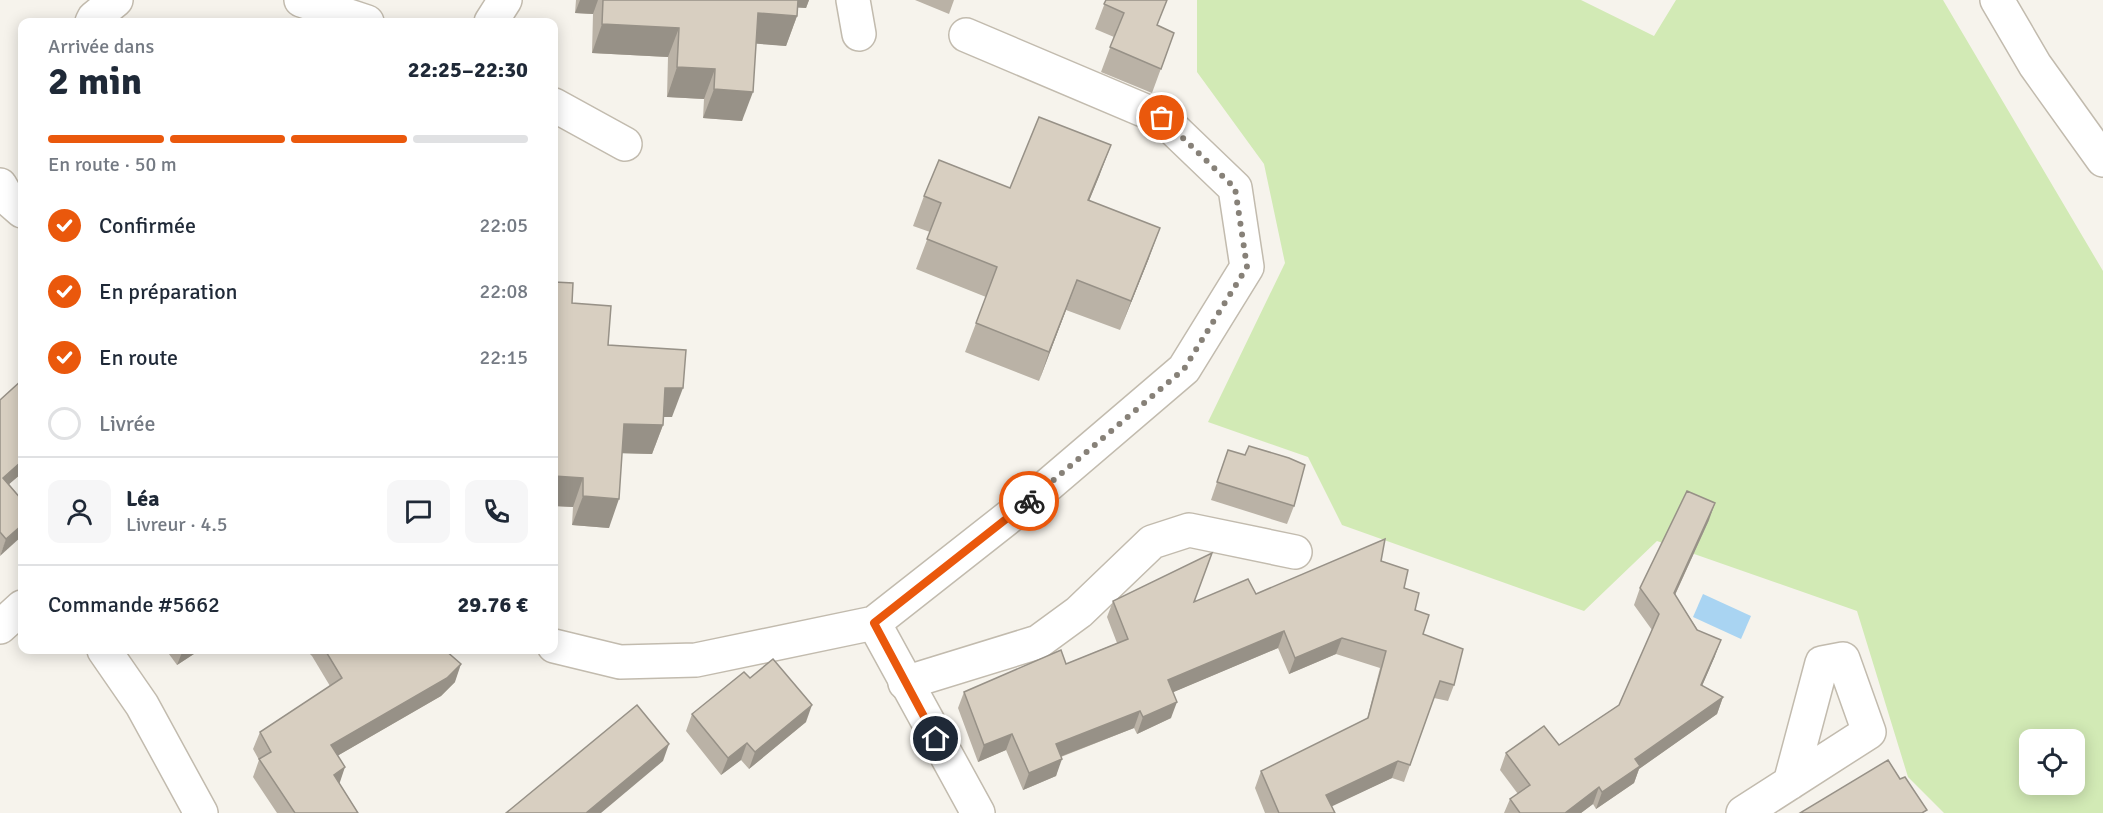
<!DOCTYPE html>
<html lang="fr">
<head>
<meta charset="utf-8">
<style>
	:root { --surface:#fff; --page:#f6f6f7; --text:#1f2937; --muted:#747a83; --line:#e0e1e3; --accent:#ea580c }
	body { margin:0; font-family:Signika,sans-serif; background:var(--page); color:var(--text); height:100vh; display:flex; flex-direction:column; font-size:22px; white-space:nowrap }
	* { box-sizing:border-box; margin:0 }
	p { font-size:20px; color:var(--muted) }
	.icon { flex:none; width:33px; height:33px; fill:none; stroke:currentColor; stroke-width:2; stroke-linecap:round; stroke-linejoin:round }
	.map { position:relative; flex:1; overflow:hidden }
	.panel { position:absolute; left:18px; top:18px; width:540px; height:636px; display:flex; flex-direction:column; background:var(--surface); border-radius:12px; box-shadow:0 3px 15px #0003 }
	.panel>* { flex:none }
	.tools { position:absolute; left:2019px; top:729px; display:grid; gap:12px }
	.tools a { display:grid; place-items:center; width:66px; height:66px; border-radius:12px; background:var(--surface); box-shadow:0 3px 15px #0003; font-size:30px }
	.pin { position:absolute; display:grid; place-items:center; width:51px; height:51px; color:#fff; margin:-26px; border:3px solid #fff; border-radius:50%; box-shadow:0 2px 6px #0007 }
	.courier { position:absolute; display:grid; place-items:center; width:60px; height:60px; margin:-30px; border:4px solid #ea580c; border-radius:50%; background:#fff; color:#222; box-shadow:0 2px 8px #0007 }
	.overview em { font-style:normal; font-weight:800 }
	.overview div { display:flex; flex-direction:column-reverse }
	.overview { display:flex; align-items:center; justify-content:space-between; height:102px; padding:0 30px }
	h1 { font-size:39px; font-weight:800; line-height:45px }
	.bar { display:grid; grid-template-columns:repeat(4,1fr); gap:9px 6px; align-content:center; height:72px; padding:0 30px }
	.bar i { height:8px; border-radius:4px; background:var(--line) }
	.bar .current { background:var(--accent) }
	.bar p { grid-column:span 4 }
	.line { display:flex; align-items:center; gap:15px; padding:0 30px; border-top:2px solid var(--line) }
	.line div { flex:1 }
	.round { display:grid; place-items:center; flex:none; width:63px; height:63px; border-radius:12px; background:var(--page) }
	ol { padding:0 30px; list-style:none }
	li { display:flex; align-items:center; gap:18px; height:66px }
	li p { margin-inline-start:auto }
	li .icon { padding:6px; border-radius:50%; background:var(--accent); color:#fff; stroke-width:4 }
	li:last-child { color:var(--muted) }
	li i { width:33px; height:33px; border:3px solid var(--line); border-radius:50% }
	.map>svg:first-child { display:block }
	.green { fill:#d2eab5; fill-rule:evenodd }
	.water { fill:#a9d4f2 }
	.lines { fill:none; stroke-linecap:round; stroke-linejoin:round }
	.minor-casing { stroke:#c2bbae; stroke-width:36 }
	.minor { stroke:#fff; stroke-width:33 }
	.wall { fill:#bab2a6 }
	.shaded-wall { fill:#979187 }
	.building { fill:#d8cfc1; stroke:#979187; stroke-width:1.5 }
	.done { stroke:#878178; stroke-width:6; stroke-dasharray:0 10.8 }
	.route { stroke:#ea580c; stroke-width:8 }
</style>
</head>
<body>
<div class="map">
<svg width="2103" height="813" viewBox="0 0 2103 813">
	<rect width="100%" height="100%" fill="#f6f3ec"/>
	<path class="green" d="M1197 0H1581L1654 36 1676 0H1943L2103 271V813H1944L1908 777 1857 611 1657 541 1584 611 1342 525 1308 457 1208 422 1285 263 1264 164 1197 72ZM2030 740H2074V784H2030Z"/>
	<path class="water" d="M1703 594 1751 616 1741 639 1693 617Z"/>
	<g class="lines">
		<g class="minor-casing">
			<g id="minor">
				<path d="M301 0 367 22"/>
				<path d="M853 0 859 34"/>
				<path d="M1997 0 2035 65 2103 160"/>
				<path d="M92 22 94 18 116 0"/>
				<path d="M491 22 505 0"/>
				<path d="M554 105 625 144"/>
				<path d="M0 185 8 199 22 211"/>
				<path d="M874 623 978 813"/>
				<path d="M0 627 22 607"/>
				<path d="M554 646 620 662 696 660 874 623 1033 498 1184 369 1247 267 1235 188 1162 118 966 35"/>
				<path d="M104 650 142 705 201 813"/>
				<path d="M905 683 1038 642 1079 612 1152 542 1189 530 1295 552"/>
				<path d="M1743 813 1869 732 1843 659 1822 663 1790 783"/>
			</g>
		</g>
		<use href="#minor" class="minor"/>
	</g>
	<g class="wall">
		<path d="M576 0H809L806 8 797 7V16L786 46 756 43 742 121 703 118 704 99 667 97 668 57 592 53 593 14 575 13Z"/>
		<path d="M915 0H954L949 14Z"/>
		<path d="M1106 0 1174 33 1152 93 1101 72 1114 37 1095 29Z"/>
		<path d="M1100 174 1089 201 1149 258 1120 330 1066 310 1039 381 965 352 986 297 916 269 930 232 913 226 924 196 1010 188Z"/>
		<path d="M554 282 672 417H663V425L652 454 622 453 609 528 572 525 573 507 554 506Z"/>
		<path d="M22 380V473L9 484 22 500 0 556V400Z"/>
		<path d="M1228 450 1294 506 1287 524 1211 500Z"/>
		<path d="M1709 520 1675 595 1715 656 1702 686 1723 697 1717 714 1639 769 1634 783 1596 809 1593 804 1581 813H1504L1510 799 1518 794 1500 770 1506 753 1559 745 1619 705 1652 630 1634 605 1640 588Z"/>
		<path d="M1381 561 1404 588 1415 610 1423 634 1454 685 1448 701 1434 698 1404 782 1392 778 1331 806 1335 813H1265L1255 788 1261 771 1367 719 1380 668 1336 654 1289 674 1278 648 1173 692 1171 718 1137 734 1134 728 1061 757 1056 776 1023 790 1006 750 978 762 958 708 964 692 1066 664 1117 643 1107 617 1113 601 1194 602 1256 594Z"/>
		<path d="M166 650H200L177 665Z"/>
		<path d="M306 650H445L455 682 441 696 337 756 339 783 358 813H277L253 777 259 760 253 749 260 732 330 686 312 656Z"/>
		<path d="M750 678 806 722 749 769 741 760 721 775 686 731 692 714Z"/>
	</g>
	<g class="shaded-wall">
		<path d="M580 0H598L593 14 575 13Z"/>
		<path d="M790 0H809L806 8 788 7Z"/>
		<path d="M758 13 797 16 786 46 747 43Z"/>
		<path d="M602 24 679 28 668 57 592 53Z"/>
		<path d="M677 67 715 69 704 99 667 97Z"/>
		<path d="M714 89 753 92 742 121 703 118Z"/>
		<path d="M1111 145 1100 174 1077 230 1088 200Z"/>
		<path d="M1160 228 1149 258 1120 330 1131 301Z"/>
		<path d="M1077 280 1066 310 1039 381 1049 352Z"/>
		<path d="M665 388H683L672 417H654Z"/>
		<path d="M624 424 663 425 652 454 613 453Z"/>
		<path d="M22 461V473L0 492 3 478Z"/>
		<path d="M554 476 583 478 573 507 554 506Z"/>
		<path d="M583 496 619 499 609 528 572 525Z"/>
		<path d="M1715 503 1709 520 1668 610 1674 593Z"/>
		<path d="M22 525V536L0 556 6 539Z"/>
		<path d="M1284 631 1278 648 1162 697 1168 680Z"/>
		<path d="M1342 638 1336 654 1289 674 1295 658Z"/>
		<path d="M1721 640 1715 656 1695 702 1701 685Z"/>
		<path d="M183 650H200L177 665Z"/>
		<path d="M461 664 455 682 441 696 325 763 331 745Z"/>
		<path d="M1723 697 1717 714 1639 769 1634 783 1596 809 1602 792 1635 759Z"/>
		<path d="M1177 702 1171 718 1137 734 1143 717Z"/>
		<path d="M812 705 806 722 749 769 755 752Z"/>
		<path d="M1140 711 1134 728 1049 761 1056 744Z"/>
		<path d="M1012 734 1006 750 978 762 984 745Z"/>
		<path d="M747 743 741 760 721 775 728 758Z"/>
		<path d="M669 744 663 761 601 813H586Z"/>
		<path d="M1062 759 1056 776 1023 790 1029 773Z"/>
		<path d="M1398 761 1392 778 1320 812 1326 795Z"/>
		<path d="M345 767 339 785 334 775Z"/>
		<path d="M1599 787 1593 804 1581 813H1565Z"/>
	</g>
	<g class="building">
		<path d="M603 0H798L797 16 758 13 753 92 714 89 715 69 677 67 679 28 602 24Z"/>
		<path d="M1106 0H1167L1157 25 1174 33 1161 69 1110 47 1124 13 1104 4Z"/>
		<path d="M1039 117 1111 145 1088 200 1160 228 1131 301 1077 280 1049 352 976 323 997 267 927 239 941 203 924 196 939 160 1010 188Z"/>
		<path d="M554 282 573 283 572 303 611 306 608 345 686 350 683 388H665L663 425 624 424 619 499 583 496V478L554 476Z"/>
		<path d="M22 380V461L3 478 22 500V525L6 539 0 532V400Z"/>
		<path d="M1249 446 1289 458 1305 465 1294 506 1217 482 1228 450 1245 455Z"/>
		<path d="M1687 491 1715 503 1674 593 1697 630 1721 640 1701 685 1723 697 1635 759 1640 766 1602 792 1599 787 1565 813H1520L1510 799 1530 785 1506 753 1544 726 1559 745 1619 705 1659 614 1640 588Z"/>
		<path d="M1385 539 1381 561 1408 570 1404 588 1419 593 1415 610 1429 615 1423 634 1463 649 1454 685 1440 681 1410 765 1398 761 1326 795 1335 813H1279L1261 771 1368 718 1386 651 1342 638 1295 658 1284 631 1168 680 1177 702 1143 717 1140 711 1056 744 1062 759 1029 773 1012 734 984 745 964 692 1061 650 1066 664 1128 639 1113 601 1212 553 1194 602 1248 579 1256 594Z"/>
		<path d="M325 650H445L461 664 447 678 331 745 345 767 334 775 358 813H295L259 759 271 752 260 732 342 678Z"/>
		<path d="M773 659 812 705 755 752 747 743 728 758 692 714 744 672 750 678Z"/>
		<path d="M637 705 669 744 586 813H506Z"/>
		<path d="M1888 760 1900 779 1905 777 1927 810 1922 813H1800Z"/>
	</g>
	<g class="lines">
		<path class="done" d="M1029 501 1184 369 1247 267 1235 188 1162 118"/>
		<path class="route" d="M936 739 874 623 1029 501"/>
	</g>
</svg>
<div class="tools">
<a><svg class="icon" aria-label="locate" viewBox="0 0 24 24"><circle cx="12" cy="12" r="6"/><path d="M12 2v4M12 18v4M2 12h4M18 12h4"/></svg></a>
</div>
<div class="pin" style="left:1162px;top:118px;background:#ea580c"><svg class="icon" aria-label="bag" viewBox="0 0 24 24"><path d="M5 8h14l-1 12H6zM9 8a3 3 0 0 1 6 0"/></svg></div>
<div class="pin" style="left:936px;top:739px;background:#1f2937"><svg class="icon" aria-label="home" viewBox="0 0 24 24"><path d="M3 11l9-7 9 7M6 9v11h12V9"/></svg></div>
<div class="courier" style="left:1029px;top:501px"><svg class="icon" aria-label="bike" viewBox="0 0 24 24"><circle cx="6" cy="16" r="4"/><circle cx="18" cy="16" r="4"/><path d="M6 16l4-8h5l3 8M10 8l3 8H6M13 5h3"/></svg></div>
<section class="panel">
<div class="overview"><div><h1>2 min</h1><p>Arrivée dans</p></div><em>22:25–22:30</em></div>
<div class="bar"><i class="current"></i><i class="current"></i><i class="current"></i><i></i><p>En route · 50 m</p></div>
<ol>
<li><svg class="icon" aria-label="check" viewBox="0 0 24 24"><path d="M5 12l5 5 9-10"/></svg>Confirmée<p>22:05</p></li>
<li><svg class="icon" aria-label="check" viewBox="0 0 24 24"><path d="M5 12l5 5 9-10"/></svg>En préparation<p>22:08</p></li>
<li><svg class="icon" aria-label="check" viewBox="0 0 24 24"><path d="M5 12l5 5 9-10"/></svg>En route<p>22:15</p></li>
<li><i></i>Livrée</li>
</ol>
<div class="line" style="height:108px"><a class="round"><svg class="icon" aria-label="person" viewBox="0 0 24 24"><circle cx="12" cy="8" r="4"/><path d="M4 21q1-7 8-7t8 7"/></svg></a><div><b>Léa</b><p>Livreur · 4.5</p></div><a class="round"><svg class="icon" aria-label="chat" viewBox="0 0 24 24"><path d="M4 5h16v11H9l-5 4z"/></svg></a><a class="round"><svg class="icon" aria-label="phone" viewBox="0 0 24 24"><path d="M5 4h4l2 5-3 2q2 4 5 5l2-3 5 2v4C11 20 4 13 5 4z"/></svg></a></div>
<div class="line" style="height:78px"><div>Commande #5662</div><b>29.76 €</b></div>
</section>
</div>
</body>
</html>
